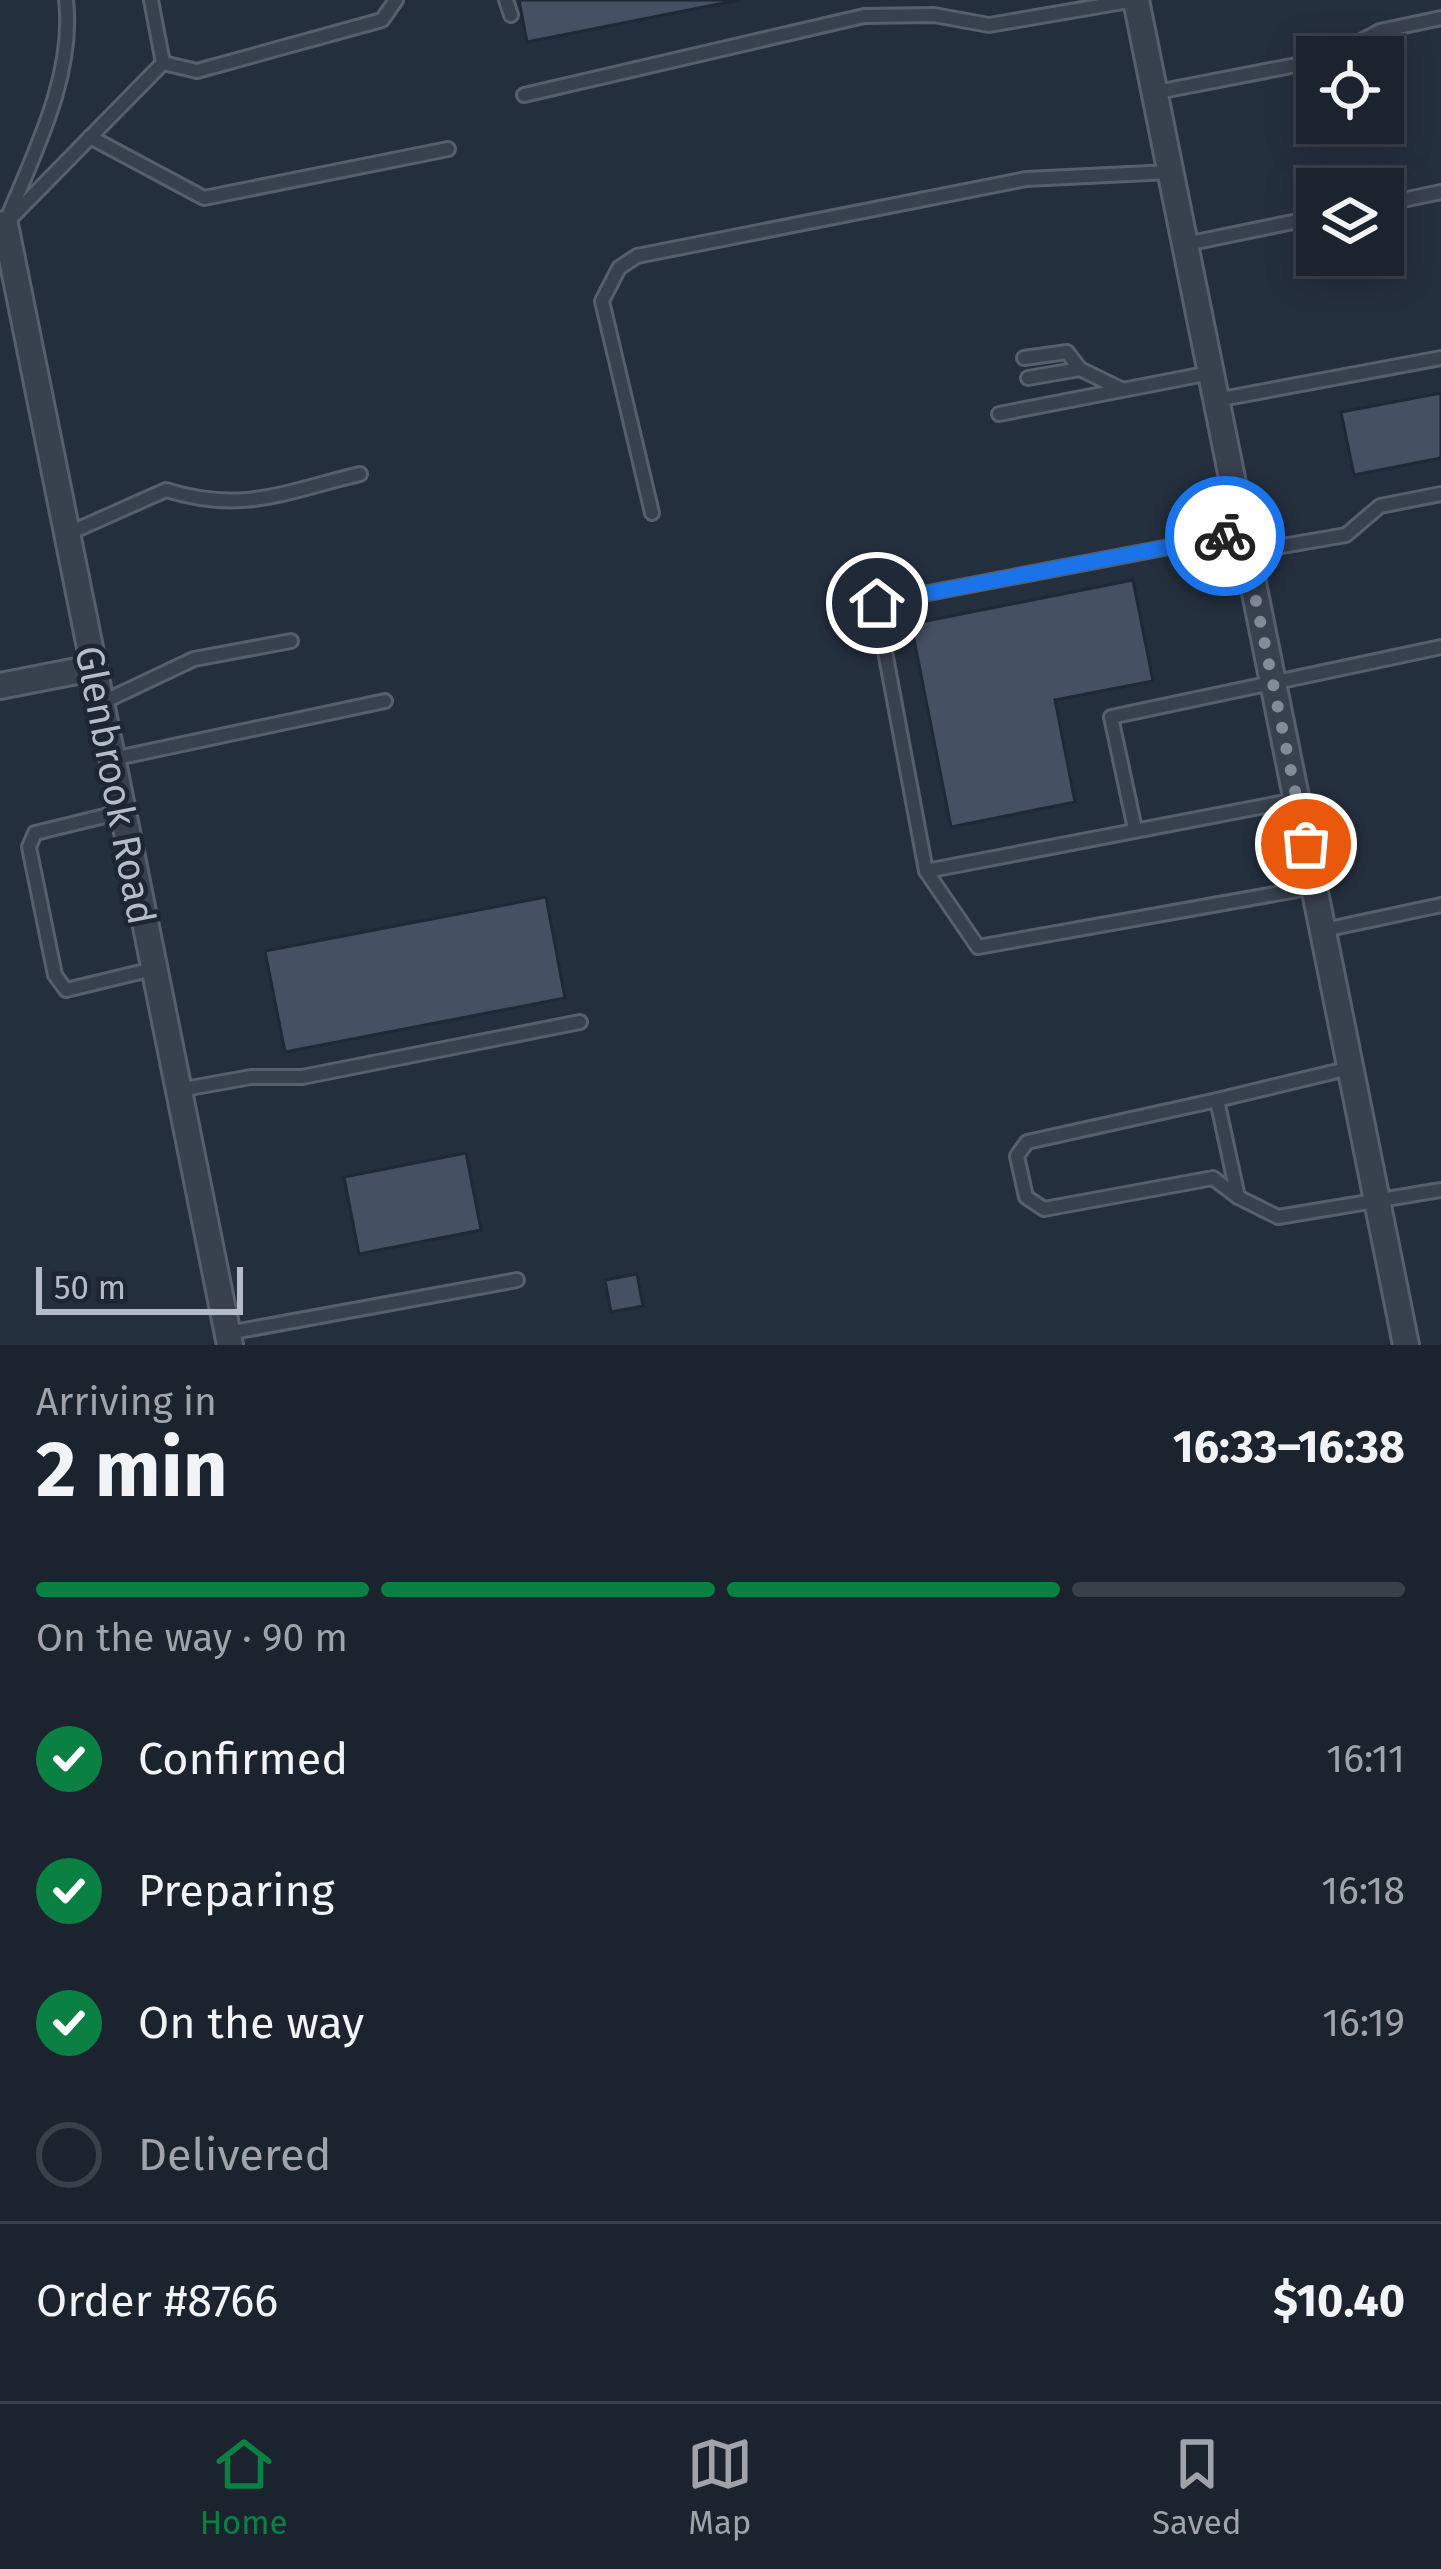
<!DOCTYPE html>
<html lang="en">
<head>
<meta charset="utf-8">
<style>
	:root { --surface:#1b232e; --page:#282f3a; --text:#f1f3f6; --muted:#a0a4aa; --line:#39404a; --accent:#0b8043 }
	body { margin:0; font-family:"Fira Sans",sans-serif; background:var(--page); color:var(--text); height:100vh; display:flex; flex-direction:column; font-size:45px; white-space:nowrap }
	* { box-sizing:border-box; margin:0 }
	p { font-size:39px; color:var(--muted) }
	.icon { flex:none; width:66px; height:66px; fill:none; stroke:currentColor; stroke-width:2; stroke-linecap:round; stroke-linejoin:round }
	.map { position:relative; height:1345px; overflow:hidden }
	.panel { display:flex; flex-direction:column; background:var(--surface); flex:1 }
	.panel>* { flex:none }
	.buttons { position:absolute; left:1296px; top:36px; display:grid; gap:24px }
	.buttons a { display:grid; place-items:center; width:108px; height:108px; border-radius:0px; background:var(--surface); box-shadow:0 6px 30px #0003,0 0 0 3px var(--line); font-size:60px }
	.scale { position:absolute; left:36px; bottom:30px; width:207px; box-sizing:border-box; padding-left:12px; border:6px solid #b4bcc9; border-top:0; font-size:33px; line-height:42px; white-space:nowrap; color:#b4bcc9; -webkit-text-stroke:9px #1d2633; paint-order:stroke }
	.pin { position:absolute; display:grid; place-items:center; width:102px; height:102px; color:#fff; margin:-51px; border:6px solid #fff; border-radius:50%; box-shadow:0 3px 12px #0007 }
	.courier { position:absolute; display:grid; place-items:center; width:120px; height:120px; margin:-60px; border:9px solid #1a73e8; border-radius:50%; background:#fff; color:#222; box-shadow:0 3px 15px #0007 }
	.headline em { font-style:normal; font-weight:700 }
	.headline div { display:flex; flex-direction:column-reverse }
	.headline { display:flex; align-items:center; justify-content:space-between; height:204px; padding:0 36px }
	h1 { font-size:78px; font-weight:700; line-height:90px }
	.bar { display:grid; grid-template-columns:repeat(4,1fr); gap:18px 12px; align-content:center; height:144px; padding:0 36px }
	.bar i { height:15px; border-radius:9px; background:var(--line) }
	.bar .on { background:var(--accent) }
	.bar p { grid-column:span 4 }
	.line { display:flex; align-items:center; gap:30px; padding:0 36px; border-top:3px solid var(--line) }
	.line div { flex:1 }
	ol { padding:0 36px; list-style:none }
	li { display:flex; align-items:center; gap:36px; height:132px }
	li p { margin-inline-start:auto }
	li .icon { padding:12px; border-radius:50%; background:var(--accent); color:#fff; stroke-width:4 }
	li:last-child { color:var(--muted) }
	li i { width:66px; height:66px; border:6px solid var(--line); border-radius:50% }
	.tabs { display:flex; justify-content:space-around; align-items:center; height:168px; border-top:3px solid var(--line); background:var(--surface); font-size:33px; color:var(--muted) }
	.tabs a { display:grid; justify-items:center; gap:6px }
	.tabs .on { color:var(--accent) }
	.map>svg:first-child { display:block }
	.building { fill:#455162; stroke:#1f2835; stroke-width:3 }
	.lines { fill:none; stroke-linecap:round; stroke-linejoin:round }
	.service-casing { stroke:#565f6c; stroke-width:18 }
	.minor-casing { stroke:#565f6c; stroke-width:30 }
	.service { stroke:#38414e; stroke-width:12 }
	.minor { stroke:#38414e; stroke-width:24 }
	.done { stroke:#828b98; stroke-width:12; stroke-dasharray:0 21.6 }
	.route { stroke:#1a73e8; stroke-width:15 }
	.labels { text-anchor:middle; stroke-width:9; stroke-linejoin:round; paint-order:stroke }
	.street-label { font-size:39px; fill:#b4bcc9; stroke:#1d2633 }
</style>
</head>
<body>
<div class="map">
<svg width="1441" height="1345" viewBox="0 0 1441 1345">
	<rect width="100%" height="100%" fill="#242f3e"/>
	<g class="building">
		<path d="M519 0H739L527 42Z"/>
		<path d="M1441 393V458L1354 475 1341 412Z"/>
		<path d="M1133 580 1153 681 1055 700 1075 802 951 827 911 624Z"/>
		<path d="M546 897 565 998 285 1052 265 951Z"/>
		<path d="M466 1153 481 1230 359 1254 344 1177Z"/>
		<path d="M637 1274 643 1306 611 1312 605 1280Z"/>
	</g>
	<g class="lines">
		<g class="service-casing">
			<g id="service">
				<path d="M151 0 163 63"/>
				<path d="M506 0 511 15"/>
				<path d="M1331 57 1380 31 1441 18"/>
				<path d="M163 63 197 71 382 20 396 0"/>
				<path d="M1157 92 1317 61"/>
				<path d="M524 95 864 16 934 15 989 25 1135 0"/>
				<path d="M90 137 204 198 448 149"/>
				<path d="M1383 204 1441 192"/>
				<path d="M10 219 163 63"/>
				<path d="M5 224C33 155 75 76 66 0"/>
				<path d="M1186 244 1317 217"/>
				<path d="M1024 358 1067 352 1080 369"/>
				<path d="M1028 378 1080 369 1121 389"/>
				<path d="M1216 400 1441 358"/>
				<path d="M999 414 1210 373"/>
				<path d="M652 513 602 301 619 268 637 256 1026 179 1170 172"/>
				<path d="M1242 533 876 603 926 871 1296 800"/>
				<path d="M67 534 166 490C243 514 284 492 360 474"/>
				<path d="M1248 552 1346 535 1380 506 1441 494"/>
				<path d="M101 703 194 659 291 641"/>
				<path d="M112 759 385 701"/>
				<path d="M121 812 35 833 29 847 55 975 66 990 153 969"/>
				<path d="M1135 829 1111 717 1441 647"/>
				<path d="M926 871 978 947 1314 887"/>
				<path d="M1324 930 1441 905"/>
				<path d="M1350 1068 1217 1100 1238 1197 1278 1217 1441 1190"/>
				<path d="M179 1090 251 1077H302L580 1022"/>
				<path d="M1217 1100 1027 1142 1017 1156 1026 1197 1044 1209 1213 1178 1238 1197"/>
				<path d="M228 1333 517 1280"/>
			</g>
		</g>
		<g class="minor-casing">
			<g id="minor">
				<path d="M1136 0 1406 1345"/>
				<path d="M5 224 230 1345"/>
				<path d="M0 686 92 668"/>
			</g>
		</g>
		<use href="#service" class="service"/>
		<use href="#minor" class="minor"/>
	</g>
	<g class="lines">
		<path class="done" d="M1225 536 1242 533 1306 844"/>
		<path class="route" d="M877 603 1225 536"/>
	</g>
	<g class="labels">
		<g class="street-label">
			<text transform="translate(116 785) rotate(79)" y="14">Glenbrook Road</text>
		</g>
	</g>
</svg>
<div class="buttons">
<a><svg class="icon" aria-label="locate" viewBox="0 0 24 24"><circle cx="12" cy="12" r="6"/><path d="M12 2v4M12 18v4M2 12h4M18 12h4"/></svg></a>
<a><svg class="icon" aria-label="layers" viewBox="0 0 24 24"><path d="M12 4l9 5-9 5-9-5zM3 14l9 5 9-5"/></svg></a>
</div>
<div class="scale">50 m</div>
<div class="pin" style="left:1306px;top:844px;background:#ea580c"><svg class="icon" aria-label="bag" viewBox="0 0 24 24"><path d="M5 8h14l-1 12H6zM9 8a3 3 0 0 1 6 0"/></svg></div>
<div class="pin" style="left:877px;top:603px;background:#1f2937"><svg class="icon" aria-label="home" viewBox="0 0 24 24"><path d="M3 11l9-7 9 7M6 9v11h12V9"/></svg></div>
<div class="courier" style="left:1225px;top:536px"><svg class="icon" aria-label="bike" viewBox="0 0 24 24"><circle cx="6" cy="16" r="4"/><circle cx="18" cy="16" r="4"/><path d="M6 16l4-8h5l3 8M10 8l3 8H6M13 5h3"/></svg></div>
</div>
<section class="panel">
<div class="headline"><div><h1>2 min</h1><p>Arriving in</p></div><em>16:33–16:38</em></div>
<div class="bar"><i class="on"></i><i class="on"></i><i class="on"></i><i></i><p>On the way · 90 m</p></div>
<ol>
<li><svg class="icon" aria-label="check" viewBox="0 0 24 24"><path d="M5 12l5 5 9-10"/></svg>Confirmed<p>16:11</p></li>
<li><svg class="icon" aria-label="check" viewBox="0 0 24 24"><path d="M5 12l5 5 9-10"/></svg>Preparing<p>16:18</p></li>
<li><svg class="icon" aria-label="check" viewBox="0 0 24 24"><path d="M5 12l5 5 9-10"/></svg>On the way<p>16:19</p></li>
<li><i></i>Delivered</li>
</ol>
<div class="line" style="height:156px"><div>Order #8766</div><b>$10.40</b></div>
</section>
<nav class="tabs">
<a class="on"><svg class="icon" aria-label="home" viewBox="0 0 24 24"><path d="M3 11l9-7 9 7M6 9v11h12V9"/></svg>Home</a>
<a><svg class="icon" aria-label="map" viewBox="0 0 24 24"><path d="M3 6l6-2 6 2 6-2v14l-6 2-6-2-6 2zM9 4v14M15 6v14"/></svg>Map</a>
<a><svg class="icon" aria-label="saved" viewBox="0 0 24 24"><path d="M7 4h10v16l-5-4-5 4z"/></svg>Saved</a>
</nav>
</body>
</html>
